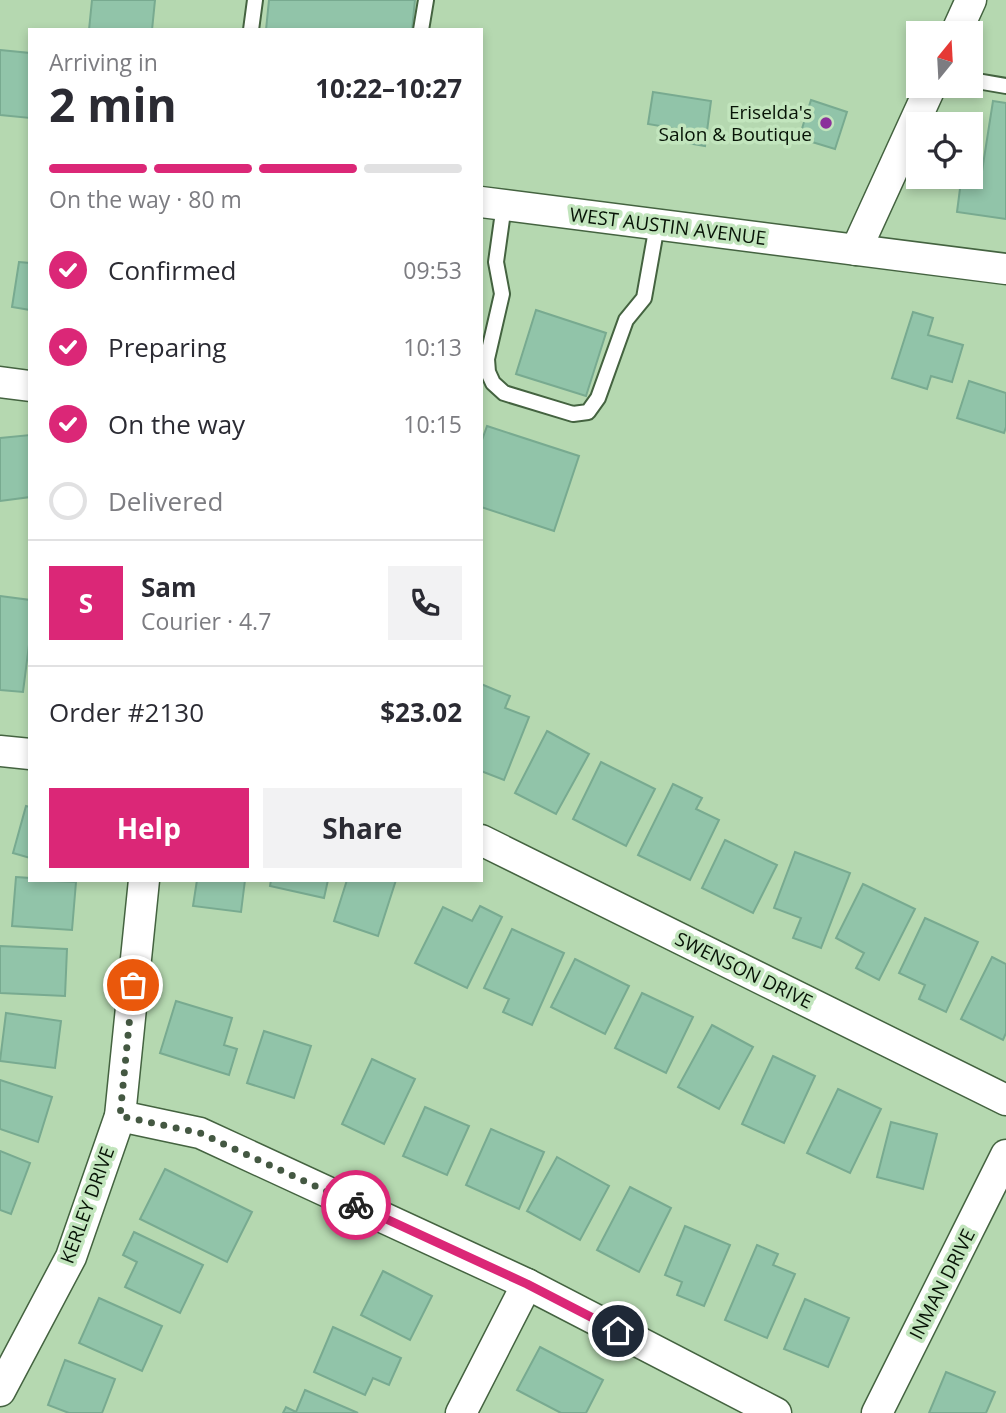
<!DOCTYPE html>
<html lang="en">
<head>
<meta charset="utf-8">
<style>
	:root { --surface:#fff; --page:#f2f2f3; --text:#2b2b33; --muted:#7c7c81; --line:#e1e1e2; --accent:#db2777 }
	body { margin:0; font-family:"Open Sans",sans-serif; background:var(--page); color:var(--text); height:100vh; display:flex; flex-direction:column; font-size:26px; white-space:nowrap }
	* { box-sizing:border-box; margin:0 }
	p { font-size:23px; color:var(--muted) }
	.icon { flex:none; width:38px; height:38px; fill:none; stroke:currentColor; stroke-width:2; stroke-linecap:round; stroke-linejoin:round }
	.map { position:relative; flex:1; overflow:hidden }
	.drawer { position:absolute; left:28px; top:28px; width:455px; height:854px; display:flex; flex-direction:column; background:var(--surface); border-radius:0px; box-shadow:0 4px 10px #0003 }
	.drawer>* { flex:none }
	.needle { width:46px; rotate:18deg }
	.tools { position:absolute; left:906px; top:21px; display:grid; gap:14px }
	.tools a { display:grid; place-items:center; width:77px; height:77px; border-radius:0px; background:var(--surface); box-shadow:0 4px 10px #0003; font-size:35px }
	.pin { position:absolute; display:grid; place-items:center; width:60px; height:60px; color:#fff; margin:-30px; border:4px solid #fff; border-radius:50%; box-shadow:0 2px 7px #0007 }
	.courier { position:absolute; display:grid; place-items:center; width:70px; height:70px; margin:-35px; border:5px solid #db2777; border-radius:50%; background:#fff; color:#222; box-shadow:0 2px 9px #0007 }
	.overview em { font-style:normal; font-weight:700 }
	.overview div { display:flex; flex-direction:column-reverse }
	.overview { display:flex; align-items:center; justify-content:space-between; height:119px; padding:0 21px }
	h1 { font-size:46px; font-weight:700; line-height:52px }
	.bar { display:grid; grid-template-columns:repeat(4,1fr); gap:10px 7px; align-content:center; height:84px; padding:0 21px }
	.bar i { height:9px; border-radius:5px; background:var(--line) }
	.bar .selected { background:var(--accent) }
	.bar p { grid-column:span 4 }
	.line { display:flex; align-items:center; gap:18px; padding:0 21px; border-top:2px solid var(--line) }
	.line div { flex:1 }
	.round { display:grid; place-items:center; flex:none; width:74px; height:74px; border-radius:0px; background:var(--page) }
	ol { padding:0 21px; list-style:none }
	li { display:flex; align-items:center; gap:21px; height:77px }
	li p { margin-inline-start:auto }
	li .icon { padding:7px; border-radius:50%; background:var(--accent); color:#fff; stroke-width:4 }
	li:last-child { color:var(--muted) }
	li i { width:38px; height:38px; border:4px solid var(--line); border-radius:50% }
	.action { display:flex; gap:14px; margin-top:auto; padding:14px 21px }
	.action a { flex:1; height:80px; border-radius:0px; background:var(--accent); color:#fff; font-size:28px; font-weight:700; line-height:80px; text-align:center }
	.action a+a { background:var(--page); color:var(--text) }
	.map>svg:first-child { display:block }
	.building { fill:#91c4a9; stroke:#78aa90; stroke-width:2 }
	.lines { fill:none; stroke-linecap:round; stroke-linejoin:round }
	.service-casing { stroke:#446340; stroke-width:18 }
	.minor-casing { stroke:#446340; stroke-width:33 }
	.service { stroke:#fff; stroke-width:14 }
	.minor { stroke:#fff; stroke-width:30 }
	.done { stroke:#445842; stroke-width:7; stroke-dasharray:0 12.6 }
	.route { stroke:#db2777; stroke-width:9 }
	.poi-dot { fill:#8b309b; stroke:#c2e5bd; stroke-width:2.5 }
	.labels { text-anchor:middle; stroke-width:7; stroke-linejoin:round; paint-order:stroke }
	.poi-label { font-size:19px; fill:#071306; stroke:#c2e5bd; text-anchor:end }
	.street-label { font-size:19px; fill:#071306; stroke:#c2e5bd }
</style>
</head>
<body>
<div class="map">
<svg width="1006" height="1413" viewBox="0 0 1006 1413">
	<rect width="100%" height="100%" fill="#b5d8b0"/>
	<g class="building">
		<path d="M92 0H155L152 30H89Z"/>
		<path d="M269 0H415L412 30H266Z"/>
		<path d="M0 50 30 53V118L0 115Z"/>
		<path d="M653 92 711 101 705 146 676 141 678 129 648 124Z"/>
		<path d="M811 100 847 112 835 149 799 138Z"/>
		<path d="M993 101 1006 103V219L957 212 961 181 980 184Z"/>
		<path d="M19 262 30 263V310L12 307Z"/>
		<path d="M536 310 606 333 586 396 516 374Z"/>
		<path d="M913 312 933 318 928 335 963 345 952 382 931 376 927 389 892 378Z"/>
		<path d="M969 381 1006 393V427L1004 433 957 418Z"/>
		<path d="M487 426 579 456 554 531 481 507V443Z"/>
		<path d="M30 435V497L0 501V438Z"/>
		<path d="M0 596 30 600V637L23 692 0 690Z"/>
		<path d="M481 684 510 696 505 708 529 717 504 780 481 771Z"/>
		<path d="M547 731 589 754 556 814 515 793Z"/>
		<path d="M601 762 655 789 626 846 573 819Z"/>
		<path d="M673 784 702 798 696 809 719 820 690 880 638 855Z"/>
		<path d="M26 806 30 807V858L13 853Z"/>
		<path d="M725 840 777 865 753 913 702 888Z"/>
		<path d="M795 852 850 873 821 948 793 938 801 918 774 908Z"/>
		<path d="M16 877 30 878V880L76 882 72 930 12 926Z"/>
		<path d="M197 880H245L241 912 193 906Z"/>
		<path d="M271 880H328L324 898 270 886Z"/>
		<path d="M347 880H396L378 936 334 921Z"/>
		<path d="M863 884 915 909 879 980 856 968 864 953 836 938Z"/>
		<path d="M480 906 502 917 467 988 415 963 443 907 472 921Z"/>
		<path d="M925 918 978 942 946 1012 919 999 925 985 899 973Z"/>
		<path d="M512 929 564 953 532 1025 503 1012 509 999 484 988Z"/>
		<path d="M0 946 67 949 65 996 0 993Z"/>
		<path d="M992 957 1006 964V1033L1003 1040 961 1019Z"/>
		<path d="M575 959 629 986 605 1034 551 1007Z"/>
		<path d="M642 993 693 1017 666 1073 615 1048Z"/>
		<path d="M176 1001 232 1018 224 1045 237 1049 229 1075 160 1053Z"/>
		<path d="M6 1013 61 1021 55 1068 0 1061Z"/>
		<path d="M712 1025 753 1047 719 1109 678 1087Z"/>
		<path d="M264 1031 311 1046 294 1098 247 1083Z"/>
		<path d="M773 1056 815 1076 784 1143 742 1124Z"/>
		<path d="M372 1059 415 1079 384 1144 342 1124Z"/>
		<path d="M0 1080 52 1097 38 1142 0 1129Z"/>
		<path d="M838 1089 881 1109 850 1173 807 1153Z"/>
		<path d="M425 1107 469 1126 447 1175 403 1156Z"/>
		<path d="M891 1122 937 1134 923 1189 877 1177Z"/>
		<path d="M491 1129 544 1152 519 1209 466 1185Z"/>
		<path d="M0 1151 30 1163 11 1214 0 1210Z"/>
		<path d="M557 1157 609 1186 580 1240 527 1211Z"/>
		<path d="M165 1169 252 1212 227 1262 140 1219Z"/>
		<path d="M630 1187 671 1208 639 1272 597 1250Z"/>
		<path d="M685 1226 730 1245 704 1306 677 1295 682 1282 665 1275Z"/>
		<path d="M134 1232 203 1265 180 1313 125 1287 137 1262 123 1255Z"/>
		<path d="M757 1245 778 1254 773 1265 795 1274 767 1338 725 1320Z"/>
		<path d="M383 1271 432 1296 410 1340 361 1315Z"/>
		<path d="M99 1298 162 1326 142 1371 79 1343Z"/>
		<path d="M805 1299 849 1318 828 1367 784 1349Z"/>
		<path d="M333 1327 401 1358 389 1385 373 1378 365 1395 314 1372Z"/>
		<path d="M540 1347 603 1380 586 1413H561L517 1390Z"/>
		<path d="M65 1360 115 1379 102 1413H69L48 1405Z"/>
		<path d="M946 1372 995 1392 986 1413H929Z"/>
		<path d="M305 1390 358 1413H283L286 1407 296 1412Z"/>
	</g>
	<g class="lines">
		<g class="service-casing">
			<g id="service">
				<path d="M251 30 255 0"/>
				<path d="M421 30 426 0"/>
				<path d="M971 80 1006 86"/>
				<path d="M504 205 496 262 502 294 487 359 488 372 493 383 504 393 573 414 588 412 598 398 626 320 644 298 657 225"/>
			</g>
		</g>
		<g class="minor-casing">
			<g id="minor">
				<path d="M956 33 971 0"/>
				<path d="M481 202 1006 269"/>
				<path d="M856 250 931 86"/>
				<path d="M0 382 30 386"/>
				<path d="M0 751 30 754"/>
				<path d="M481 840 1006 1100"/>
				<path d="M120 1116 200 1133 527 1284 776 1413"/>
				<path d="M0 1391 71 1257 120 1116 144 880"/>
				<path d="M461 1413 527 1284"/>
				<path d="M877 1413 1006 1155"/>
			</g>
		</g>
		<use href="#service" class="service"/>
		<use href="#minor" class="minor"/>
	</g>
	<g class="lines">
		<path class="done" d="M133 985 120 1116 200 1133 356 1205"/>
		<path class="route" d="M356 1205 527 1284 618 1331"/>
	</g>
	<circle class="poi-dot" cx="826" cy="123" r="7"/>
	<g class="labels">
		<g class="poi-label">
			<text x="812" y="119">Eriselda's<tspan x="812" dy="22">Salon &amp; Boutique</tspan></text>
		</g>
		<g class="street-label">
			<text transform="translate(668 226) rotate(7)" y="7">WEST AUSTIN AVENUE</text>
			<text transform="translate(744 970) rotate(26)" y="7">SWENSON DRIVE</text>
			<text transform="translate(87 1205) rotate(-70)" y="7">KERLEY DRIVE</text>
			<text transform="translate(942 1284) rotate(-63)" y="7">INMAN DRIVE</text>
		</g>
	</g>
</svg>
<div class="tools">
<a><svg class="needle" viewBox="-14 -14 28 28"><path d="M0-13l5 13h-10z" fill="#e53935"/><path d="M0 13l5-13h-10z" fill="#7c7c81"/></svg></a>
<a><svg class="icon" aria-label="locate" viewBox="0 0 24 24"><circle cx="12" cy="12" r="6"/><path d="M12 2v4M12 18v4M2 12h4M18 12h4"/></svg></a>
</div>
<div class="pin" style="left:133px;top:985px;background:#ea580c"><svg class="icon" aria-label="bag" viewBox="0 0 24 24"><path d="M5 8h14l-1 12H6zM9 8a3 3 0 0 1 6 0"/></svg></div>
<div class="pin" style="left:618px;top:1331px;background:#1f2937"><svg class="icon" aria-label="home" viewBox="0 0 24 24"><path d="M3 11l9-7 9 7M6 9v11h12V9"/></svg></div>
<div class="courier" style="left:356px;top:1205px"><svg class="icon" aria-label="bike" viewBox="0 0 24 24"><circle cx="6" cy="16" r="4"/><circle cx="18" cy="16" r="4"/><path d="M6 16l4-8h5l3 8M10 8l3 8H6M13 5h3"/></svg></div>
<section class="drawer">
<div class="overview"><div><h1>2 min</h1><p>Arriving in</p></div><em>10:22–10:27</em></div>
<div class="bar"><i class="selected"></i><i class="selected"></i><i class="selected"></i><i></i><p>On the way · 80 m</p></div>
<ol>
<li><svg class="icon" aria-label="check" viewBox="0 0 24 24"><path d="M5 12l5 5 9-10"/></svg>Confirmed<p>09:53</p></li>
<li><svg class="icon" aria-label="check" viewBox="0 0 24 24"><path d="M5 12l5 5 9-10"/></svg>Preparing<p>10:13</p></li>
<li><svg class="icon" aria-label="check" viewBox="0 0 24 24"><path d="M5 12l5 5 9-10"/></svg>On the way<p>10:15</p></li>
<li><i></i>Delivered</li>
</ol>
<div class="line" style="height:126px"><b class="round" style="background:var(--accent);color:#fff">S</b><div><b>Sam</b><p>Courier · 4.7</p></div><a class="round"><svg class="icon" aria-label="phone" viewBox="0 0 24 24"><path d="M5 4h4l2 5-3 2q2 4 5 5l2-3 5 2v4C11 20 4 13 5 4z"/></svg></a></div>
<div class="line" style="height:91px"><div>Order #2130</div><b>$23.02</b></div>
<div class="action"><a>Help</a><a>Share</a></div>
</section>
</div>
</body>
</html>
